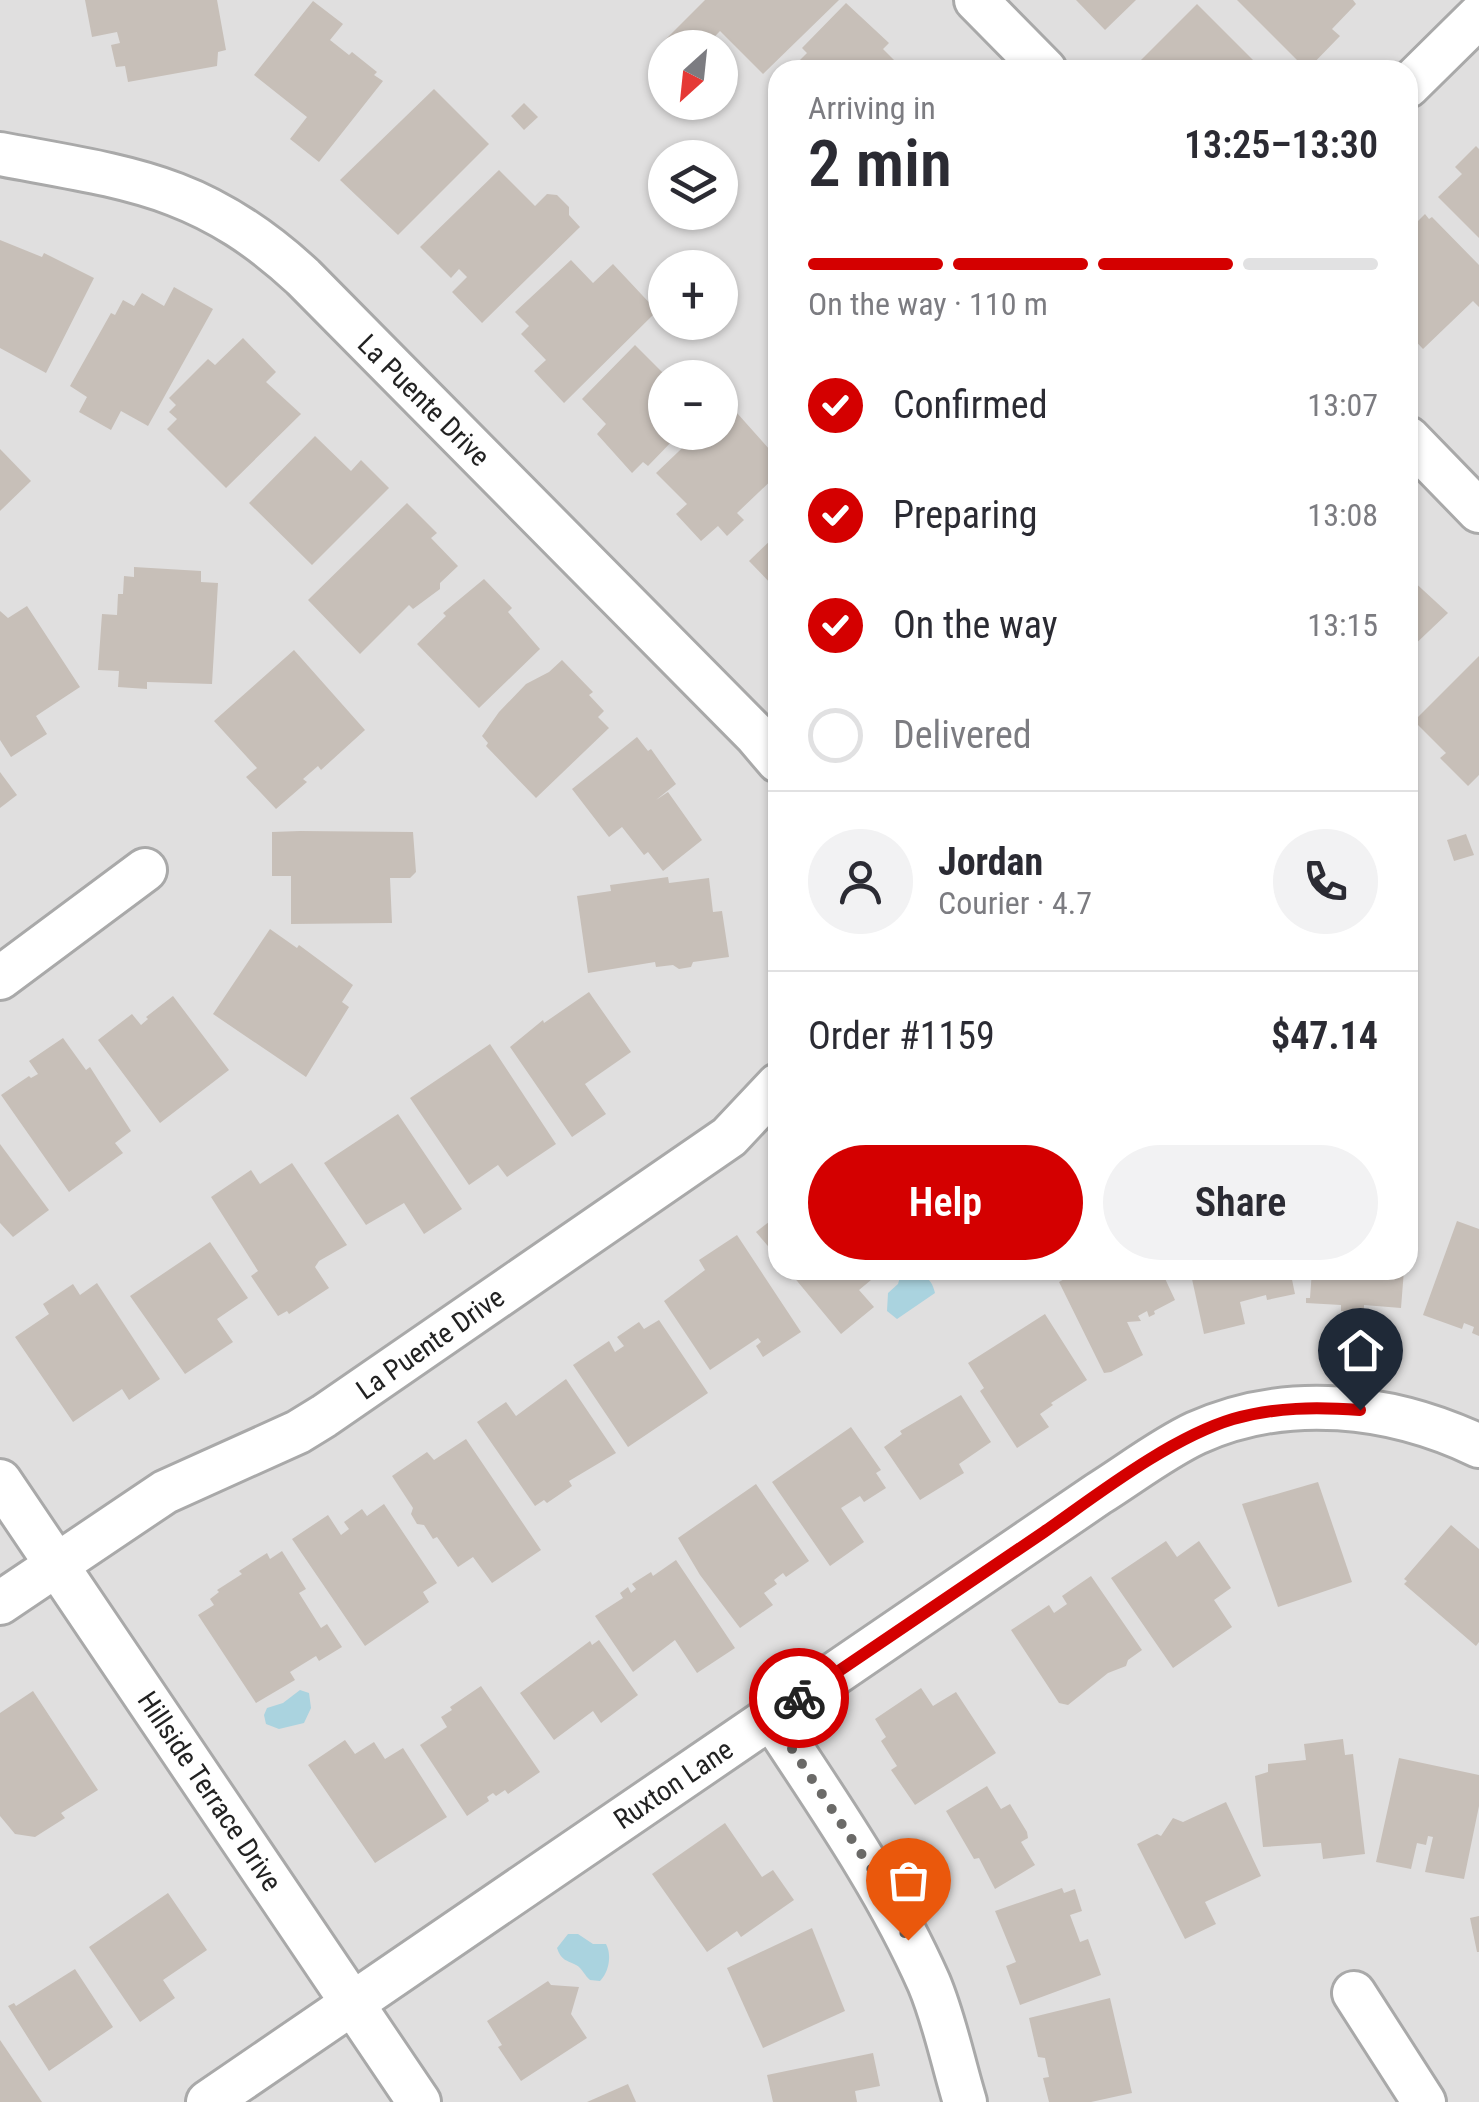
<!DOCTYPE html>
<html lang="en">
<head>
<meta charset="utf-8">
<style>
	:root { --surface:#fff; --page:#f2f2f3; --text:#2b2b33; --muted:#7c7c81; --line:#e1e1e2; --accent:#d40000 }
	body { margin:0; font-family:"Roboto Condensed",sans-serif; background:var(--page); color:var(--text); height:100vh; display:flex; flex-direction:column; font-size:38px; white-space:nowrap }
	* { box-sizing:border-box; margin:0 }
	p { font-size:32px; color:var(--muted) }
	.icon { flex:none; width:55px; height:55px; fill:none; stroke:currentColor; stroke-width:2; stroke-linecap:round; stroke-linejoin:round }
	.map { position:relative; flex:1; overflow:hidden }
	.drawer { position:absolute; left:768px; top:60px; width:650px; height:1220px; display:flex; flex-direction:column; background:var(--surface); border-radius:30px; box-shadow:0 2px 8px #0004 }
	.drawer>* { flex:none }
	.needle { width:65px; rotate:207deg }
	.controls { position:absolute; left:648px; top:30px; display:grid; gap:20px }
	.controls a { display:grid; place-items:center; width:90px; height:90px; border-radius:50%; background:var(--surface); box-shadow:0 2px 8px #0004; font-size:50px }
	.pin { position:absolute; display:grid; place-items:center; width:85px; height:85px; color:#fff; margin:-102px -42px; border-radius:50% 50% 50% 0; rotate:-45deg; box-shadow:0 0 10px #0007 }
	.pin .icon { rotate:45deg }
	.courier { position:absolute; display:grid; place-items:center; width:100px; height:100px; margin:-50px; border:8px solid #d40000; border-radius:50%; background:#fff; color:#222; box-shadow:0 2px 12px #0007 }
	.overview em { font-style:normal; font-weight:600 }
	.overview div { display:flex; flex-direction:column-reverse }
	.overview { display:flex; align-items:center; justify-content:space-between; height:170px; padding:0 40px }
	h1 { font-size:65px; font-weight:600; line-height:75px }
	.bar { display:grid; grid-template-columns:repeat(4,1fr); gap:15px 10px; align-content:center; height:120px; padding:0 40px }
	.bar i { height:12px; border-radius:8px; background:var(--line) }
	.bar .on { background:var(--accent) }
	.bar p { grid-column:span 4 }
	.line { display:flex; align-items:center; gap:25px; padding:0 40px; border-top:2px solid var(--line) }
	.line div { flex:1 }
	.round { display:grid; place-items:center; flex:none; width:105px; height:105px; border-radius:52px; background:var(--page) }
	ol { padding:0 40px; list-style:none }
	li { display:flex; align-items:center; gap:30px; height:110px }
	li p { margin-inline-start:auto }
	li .icon { padding:10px; border-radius:50%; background:var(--accent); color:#fff; stroke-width:4 }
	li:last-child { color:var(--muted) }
	li i { width:55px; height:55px; border:5px solid var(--line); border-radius:50% }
	.action { display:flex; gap:20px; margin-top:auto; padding:20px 40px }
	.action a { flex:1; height:115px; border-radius:60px; background:var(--accent); color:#fff; font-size:40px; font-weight:600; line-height:115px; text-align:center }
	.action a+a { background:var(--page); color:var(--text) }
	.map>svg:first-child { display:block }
	.residential { fill:#e0dfdf; fill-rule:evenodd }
	.water { fill:#aad3df }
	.building { fill:#c7bfb8 }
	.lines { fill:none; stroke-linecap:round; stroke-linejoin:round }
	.minor-casing { stroke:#a9a9a9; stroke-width:48 }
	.minor { stroke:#fff; stroke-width:42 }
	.done { stroke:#6b6a68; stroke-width:10; stroke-dasharray:0 18 }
	.route { stroke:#d40000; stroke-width:12 }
	.labels { text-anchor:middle; stroke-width:8; stroke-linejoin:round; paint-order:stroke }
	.street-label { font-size:28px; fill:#222; stroke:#fff }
</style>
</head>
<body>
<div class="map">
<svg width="1479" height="2102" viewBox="0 0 1479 2102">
	<rect width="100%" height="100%" fill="#f2efe9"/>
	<path class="residential" d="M0 0H1479V2102H0ZM665 48H720V102H665ZM778 70H1408V1270H778ZM665 158H720V212H665ZM665 268H720V322H665ZM665 378H720V432H665Z"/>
	<g class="water">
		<path d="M902 1270C918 1270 932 1276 935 1293L897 1319 887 1311 888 1293 898 1284Z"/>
		<path d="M300 1690 309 1693 311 1708 304 1723 279 1729 266 1724 264 1715 267 1708 283 1703Z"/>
		<path d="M568 1934H578L593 1944H606C612 1955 609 1972 600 1981L590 1980C585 1976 582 1968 576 1965 566 1960 561 1960 557 1948Z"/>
	</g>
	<g class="building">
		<path d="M85 0H217L226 50 218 52 217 66 128 82 125 66 116 67 111 45 120 43 117 32 92 37Z"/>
		<path d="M705 0H839L763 74 720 31 704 48H671L664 41Z"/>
		<path d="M1076 0H1136L1105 30Z"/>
		<path d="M1237 0H1353L1356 4 1332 29 1340 36 1307 70Z"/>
		<path d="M313 1 343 24 330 40 349 55 352 52 377 72 374 75 383 81 319 162 290 139 307 117 254 75Z"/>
		<path d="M846 3 889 43 883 49 904 70H790L807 53 802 48Z"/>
		<path d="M1197 4 1263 70H1143L1137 64Z"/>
		<path d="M434 89 489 144 398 235 340 180Z"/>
		<path d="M524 103 538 117 524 130 511 116Z"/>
		<path d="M1476 146 1479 149V238L1438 197 1462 174 1455 167Z"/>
		<path d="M499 170 535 206 547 194 557 195 569 207V215L580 227 482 323 452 292 467 277 459 269 451 278 420 247Z"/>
		<path d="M1425 214 1429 219 1432 217 1479 265V307L1473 301 1423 349 1408 333V231Z"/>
		<path d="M0 240 42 257 44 253 94 278 46 373 0 348Z"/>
		<path d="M571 260 593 283 613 264 657 311 564 403 534 371 546 360 521 334 529 326 515 312Z"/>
		<path d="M174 287 213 309 148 426 121 411 111 430 79 412 87 397 70 386 111 313 115 315 123 300 134 306 142 293 164 306Z"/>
		<path d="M243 338 276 372 266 382 301 414 226 488 167 429 177 419 169 412 176 405 169 398 208 359 215 365Z"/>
		<path d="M635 345 668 378H665V432L677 436 648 466 643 462 632 473 597 434 606 424 582 399Z"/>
		<path d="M729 404 778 459V474L737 513 744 520 727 536 718 526 701 541 676 514 687 504 656 473 699 432H720V412Z"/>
		<path d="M315 436 351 471 361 460 389 488 312 565 249 503Z"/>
		<path d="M0 449 31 481 0 511Z"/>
		<path d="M407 503 437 533 431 538 458 566 440 583V589L413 609 409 605 360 654 308 600Z"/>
		<path d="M778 533V591L749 561Z"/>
		<path d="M134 567 201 571V582L218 583 212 684 147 682V689L118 687 119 671 98 670 102 614 117 615 118 594H123L124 576 134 577Z"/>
		<path d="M1410 578 1448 613 1408 651V580Z"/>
		<path d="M484 579 512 608 508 612 540 649 479 708 417 644 446 616 443 613Z"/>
		<path d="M27 606 80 687 36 716 47 734 11 757 0 740V611L8 618Z"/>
		<path d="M294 650 365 730 321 770 318 766 303 779 307 782 276 809 246 777 257 768 214 721Z"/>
		<path d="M1479 656V775L1468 786 1440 758 1446 753 1414 721Z"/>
		<path d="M562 660 593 692 589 695 604 711 598 717 609 728 536 798 486 746 488 743 482 736 499 712 526 684 549 672Z"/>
		<path d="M637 737 648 751 651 749 676 784 656 800 668 792 702 840 663 871 648 852 644 855 622 827 609 837 572 789Z"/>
		<path d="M0 772 17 795 0 808Z"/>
		<path d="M300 831 413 832 416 872 410 878H390L392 923 291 924V876H272V832Z"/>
		<path d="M1466 834 1474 855 1454 861 1447 840Z"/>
		<path d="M668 877 669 883 709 878 713 912 722 911 729 957 693 962 691 967 679 969 673 965 656 967 655 962 588 973 577 896 611 891 610 885Z"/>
		<path d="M270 929 297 948 299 945 353 985 342 1002 349 1007 306 1077 213 1014Z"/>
		<path d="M589 992 631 1052 585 1084 606 1114 572 1137 510 1047 543 1020 544 1023Z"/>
		<path d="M173 996 229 1070 160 1123 98 1040 132 1014 141 1025 148 1019 146 1017Z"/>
		<path d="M63 1038 86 1070 90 1067 131 1131 115 1143 123 1153 69 1192 1 1095 29 1076 31 1078 38 1074 29 1061Z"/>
		<path d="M490 1044 556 1144 507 1177 498 1165 469 1185 410 1098Z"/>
		<path d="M398 1114 462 1209 424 1234 404 1203 366 1225 324 1163Z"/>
		<path d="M0 1144 49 1210 13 1237 0 1223Z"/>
		<path d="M292 1163 347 1245 319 1261 315 1267 329 1288 289 1314 287 1311 278 1316 251 1276 258 1271 211 1197 251 1170 260 1184Z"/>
		<path d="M778 1215V1258L756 1232Z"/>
		<path d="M1457 1221 1479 1229V1336L1472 1333 1474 1327 1464 1323 1462 1329 1423 1315Z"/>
		<path d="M737 1235 801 1332 763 1357 756 1346 761 1342 758 1338 710 1370 664 1301 705 1270 699 1260Z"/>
		<path d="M210 1242 248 1298 217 1319 233 1342 185 1374 130 1296Z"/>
		<path d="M788 1270H883L859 1290 874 1307 841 1334Z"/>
		<path d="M1080 1270H1161L1175 1300 1154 1311 1155 1314 1149 1317 1147 1311 1138 1316 1141 1321 1127 1322 1143 1355 1111 1372 1104 1373 1059 1282Z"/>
		<path d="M1190 1270H1290L1295 1294 1267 1300 1266 1295 1240 1302 1245 1324 1204 1334Z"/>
		<path d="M1312 1270H1404L1401 1308 1364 1305V1312L1341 1311V1305L1306 1303V1298H1310Z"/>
		<path d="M97 1283 160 1379 129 1400 122 1389 73 1422 15 1337 49 1314 43 1304 73 1284 80 1295Z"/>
		<path d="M1045 1314 1087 1380 1051 1403 1053 1405 1040 1414 1049 1427 1017 1448 980 1391 984 1388 968 1363Z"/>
		<path d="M659 1320 708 1393 628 1447 573 1365 609 1341 615 1352 624 1346 617 1337 639 1322 644 1329Z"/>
		<path d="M566 1379 616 1453 569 1481 572 1486 547 1503 544 1500 535 1506 477 1422 506 1402 516 1416Z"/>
		<path d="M961 1395 991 1442 959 1464 964 1473 920 1500 884 1447 902 1434 900 1431Z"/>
		<path d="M851 1427 881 1470 876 1473 886 1488 864 1502 860 1496 841 1508 864 1542 830 1566 772 1482Z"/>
		<path d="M466 1439 541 1550 492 1583 473 1557 458 1567 437 1537 433 1539 424 1525 417 1524 411 1514 413 1508 392 1476 427 1452 434 1460Z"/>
		<path d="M1318 1482 1352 1582 1278 1607 1242 1504Z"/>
		<path d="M756 1484 809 1561 786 1577 783 1573 774 1580 777 1584 764 1593 773 1605 740 1628 700 1575 678 1538Z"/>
		<path d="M384 1504 437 1583 423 1592 429 1602 365 1646 292 1539 328 1515 341 1535 349 1529 344 1522 362 1509 367 1516Z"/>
		<path d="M1451 1525 1479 1549V1642L1476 1646 1404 1584 1407 1581 1404 1579Z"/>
		<path d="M1166 1541 1177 1557 1199 1541 1231 1588 1214 1600 1232 1627 1173 1668 1111 1578Z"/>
		<path d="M282 1551 306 1589 299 1593 321 1628 327 1624 342 1647 319 1661 316 1656 290 1672 295 1680 256 1703 198 1615 214 1605 210 1599 219 1592 217 1590 242 1574 239 1571 267 1553 270 1559Z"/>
		<path d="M676 1560 735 1648 697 1673 675 1640 633 1672 595 1616 623 1598 620 1593 628 1587 631 1593 636 1589 632 1584 651 1572 653 1576Z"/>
		<path d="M1091 1576 1142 1650 1128 1660 1126 1666 1108 1673 1068 1705 1059 1703 1011 1630 1049 1605 1054 1613 1067 1604 1062 1596Z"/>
		<path d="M599 1640 638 1695 601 1723 593 1711 554 1740 520 1693 590 1641 592 1645Z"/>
		<path d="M481 1686 540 1772 508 1794 505 1790 496 1796 493 1793 487 1797 489 1801 467 1816 420 1745 447 1727 441 1717 452 1710 450 1707Z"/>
		<path d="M921 1688 933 1706 956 1692 996 1753 915 1805 891 1770 897 1766 881 1741 886 1737 875 1719Z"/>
		<path d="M33 1691 98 1790 61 1813 65 1818 35 1837 15 1834 0 1816V1713Z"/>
		<path d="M1343 1739 1345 1755 1353 1754 1365 1854 1323 1859 1321 1843 1263 1847 1255 1776 1268 1772V1764L1306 1760 1304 1744Z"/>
		<path d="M345 1740 355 1754 374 1742 385 1759 403 1748 447 1817 375 1863 308 1765Z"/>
		<path d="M1399 1758 1479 1775V1806L1464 1879 1425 1872 1433 1837 1428 1836 1426 1845 1417 1843 1411 1869 1376 1862Z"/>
		<path d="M987 1786 1001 1809 1010 1804 1027 1832 1028 1838 1021 1842 1035 1865 995 1889 979 1858 974 1859 946 1811Z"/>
		<path d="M1226 1802 1261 1876 1205 1902 1216 1924 1185 1939 1137 1844 1157 1834 1161 1836 1173 1818 1183 1822Z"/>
		<path d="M725 1823 762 1877 773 1870 794 1900 741 1937 737 1931 707 1952 652 1874Z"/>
		<path d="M1062 1888 1064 1893 1075 1889 1082 1911 1070 1915 1080 1942 1088 1939 1101 1975 1020 2005 1006 1966 1016 1962 995 1911Z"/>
		<path d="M168 1893 207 1950 163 1980 175 1998 140 2022 89 1947Z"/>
		<path d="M1479 1916V1952H1477L1470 1918Z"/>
		<path d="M812 1928 845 2011 763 2048 727 1968Z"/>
		<path d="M75 1969 113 2027 49 2071 8 2006 14 2003 16 2006Z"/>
		<path d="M548 1981 551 1985 579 1987 571 2014 587 2038 521 2081 498 2047 502 2045 487 2021Z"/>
		<path d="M1110 1998 1132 2093 1091 2102H1049L1043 2078 1049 2077 1045 2058 1038 2057 1029 2018Z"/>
		<path d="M0 2040 42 2102H0Z"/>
		<path d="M873 2053 880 2086 855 2091 857 2102H773L767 2075Z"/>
		<path d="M628 2084 636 2102H587Z"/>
	</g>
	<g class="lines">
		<g class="minor-casing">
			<g id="minor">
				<path d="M976 0 1045 70"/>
				<path d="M1408 86 1479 16"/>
				<path d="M0 154C128 178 203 184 303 277L755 734 778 761"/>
				<path d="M1408 438 1479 511"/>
				<path d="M0 978 145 870"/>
				<path d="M0 1481 419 2102"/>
				<path d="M0 1603 165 1492 298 1432 324 1416 729 1137 778 1085"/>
				<path d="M771 1717C828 1804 887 1888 929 1983 945 2021 953 2063 965 2102"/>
				<path d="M1354 1993 1424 2102"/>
				<path d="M208 2102 1098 1494C1130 1474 1162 1449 1196 1433 1287 1392 1391 1404 1479 1446"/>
			</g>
		</g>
		<use href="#minor" class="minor"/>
	</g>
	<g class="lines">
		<path class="done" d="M799 1698 771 1717 876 1876 908 1940"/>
		<path class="route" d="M799 1698C880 1643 962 1588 1044 1532 1098 1494 1170 1438 1233 1419 1275 1407 1317 1407 1360 1410"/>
	</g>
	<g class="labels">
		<g class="street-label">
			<text transform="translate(424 400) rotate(45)" y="10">La Puente Drive</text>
			<text transform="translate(430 1343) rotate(-35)" y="10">La Puente Drive</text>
			<text transform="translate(673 1784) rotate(-34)" y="10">Ruxton Lane</text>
			<text transform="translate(210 1791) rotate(56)" y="10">Hillside Terrace Drive</text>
		</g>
	</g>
</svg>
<div class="controls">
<a><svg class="needle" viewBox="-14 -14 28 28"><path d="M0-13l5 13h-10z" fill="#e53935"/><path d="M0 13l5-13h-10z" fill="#7c7c81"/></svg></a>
<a><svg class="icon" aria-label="layers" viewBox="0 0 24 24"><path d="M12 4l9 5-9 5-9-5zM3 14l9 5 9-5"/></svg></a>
<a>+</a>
<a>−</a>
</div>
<div class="pin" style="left:908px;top:1940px;background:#ea580c"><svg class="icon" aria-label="bag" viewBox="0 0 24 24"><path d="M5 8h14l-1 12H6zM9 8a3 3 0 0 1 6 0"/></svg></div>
<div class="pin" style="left:1360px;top:1410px;background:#1f2937"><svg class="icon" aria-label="home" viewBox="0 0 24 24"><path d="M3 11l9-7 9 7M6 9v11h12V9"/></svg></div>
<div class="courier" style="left:799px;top:1698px"><svg class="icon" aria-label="bike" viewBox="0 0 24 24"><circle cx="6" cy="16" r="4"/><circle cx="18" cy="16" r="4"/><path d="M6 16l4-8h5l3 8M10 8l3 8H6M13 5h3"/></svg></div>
<section class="drawer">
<div class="overview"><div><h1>2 min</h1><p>Arriving in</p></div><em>13:25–13:30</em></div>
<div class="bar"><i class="on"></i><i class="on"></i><i class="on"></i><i></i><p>On the way · 110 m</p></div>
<ol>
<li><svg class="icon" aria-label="check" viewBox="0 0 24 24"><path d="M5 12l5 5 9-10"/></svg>Confirmed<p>13:07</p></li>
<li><svg class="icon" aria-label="check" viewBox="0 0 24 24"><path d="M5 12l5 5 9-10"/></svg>Preparing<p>13:08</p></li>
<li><svg class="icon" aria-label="check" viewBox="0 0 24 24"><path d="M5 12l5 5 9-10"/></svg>On the way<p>13:15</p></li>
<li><i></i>Delivered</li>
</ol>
<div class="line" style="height:180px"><a class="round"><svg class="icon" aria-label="person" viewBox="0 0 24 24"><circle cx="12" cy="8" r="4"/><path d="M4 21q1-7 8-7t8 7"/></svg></a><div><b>Jordan</b><p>Courier · 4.7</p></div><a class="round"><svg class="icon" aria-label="phone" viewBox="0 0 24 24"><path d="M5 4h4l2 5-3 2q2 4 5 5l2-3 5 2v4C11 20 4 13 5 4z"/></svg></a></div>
<div class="line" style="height:130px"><div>Order #1159</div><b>$47.14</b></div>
<div class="action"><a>Help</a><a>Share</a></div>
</section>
</div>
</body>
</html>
